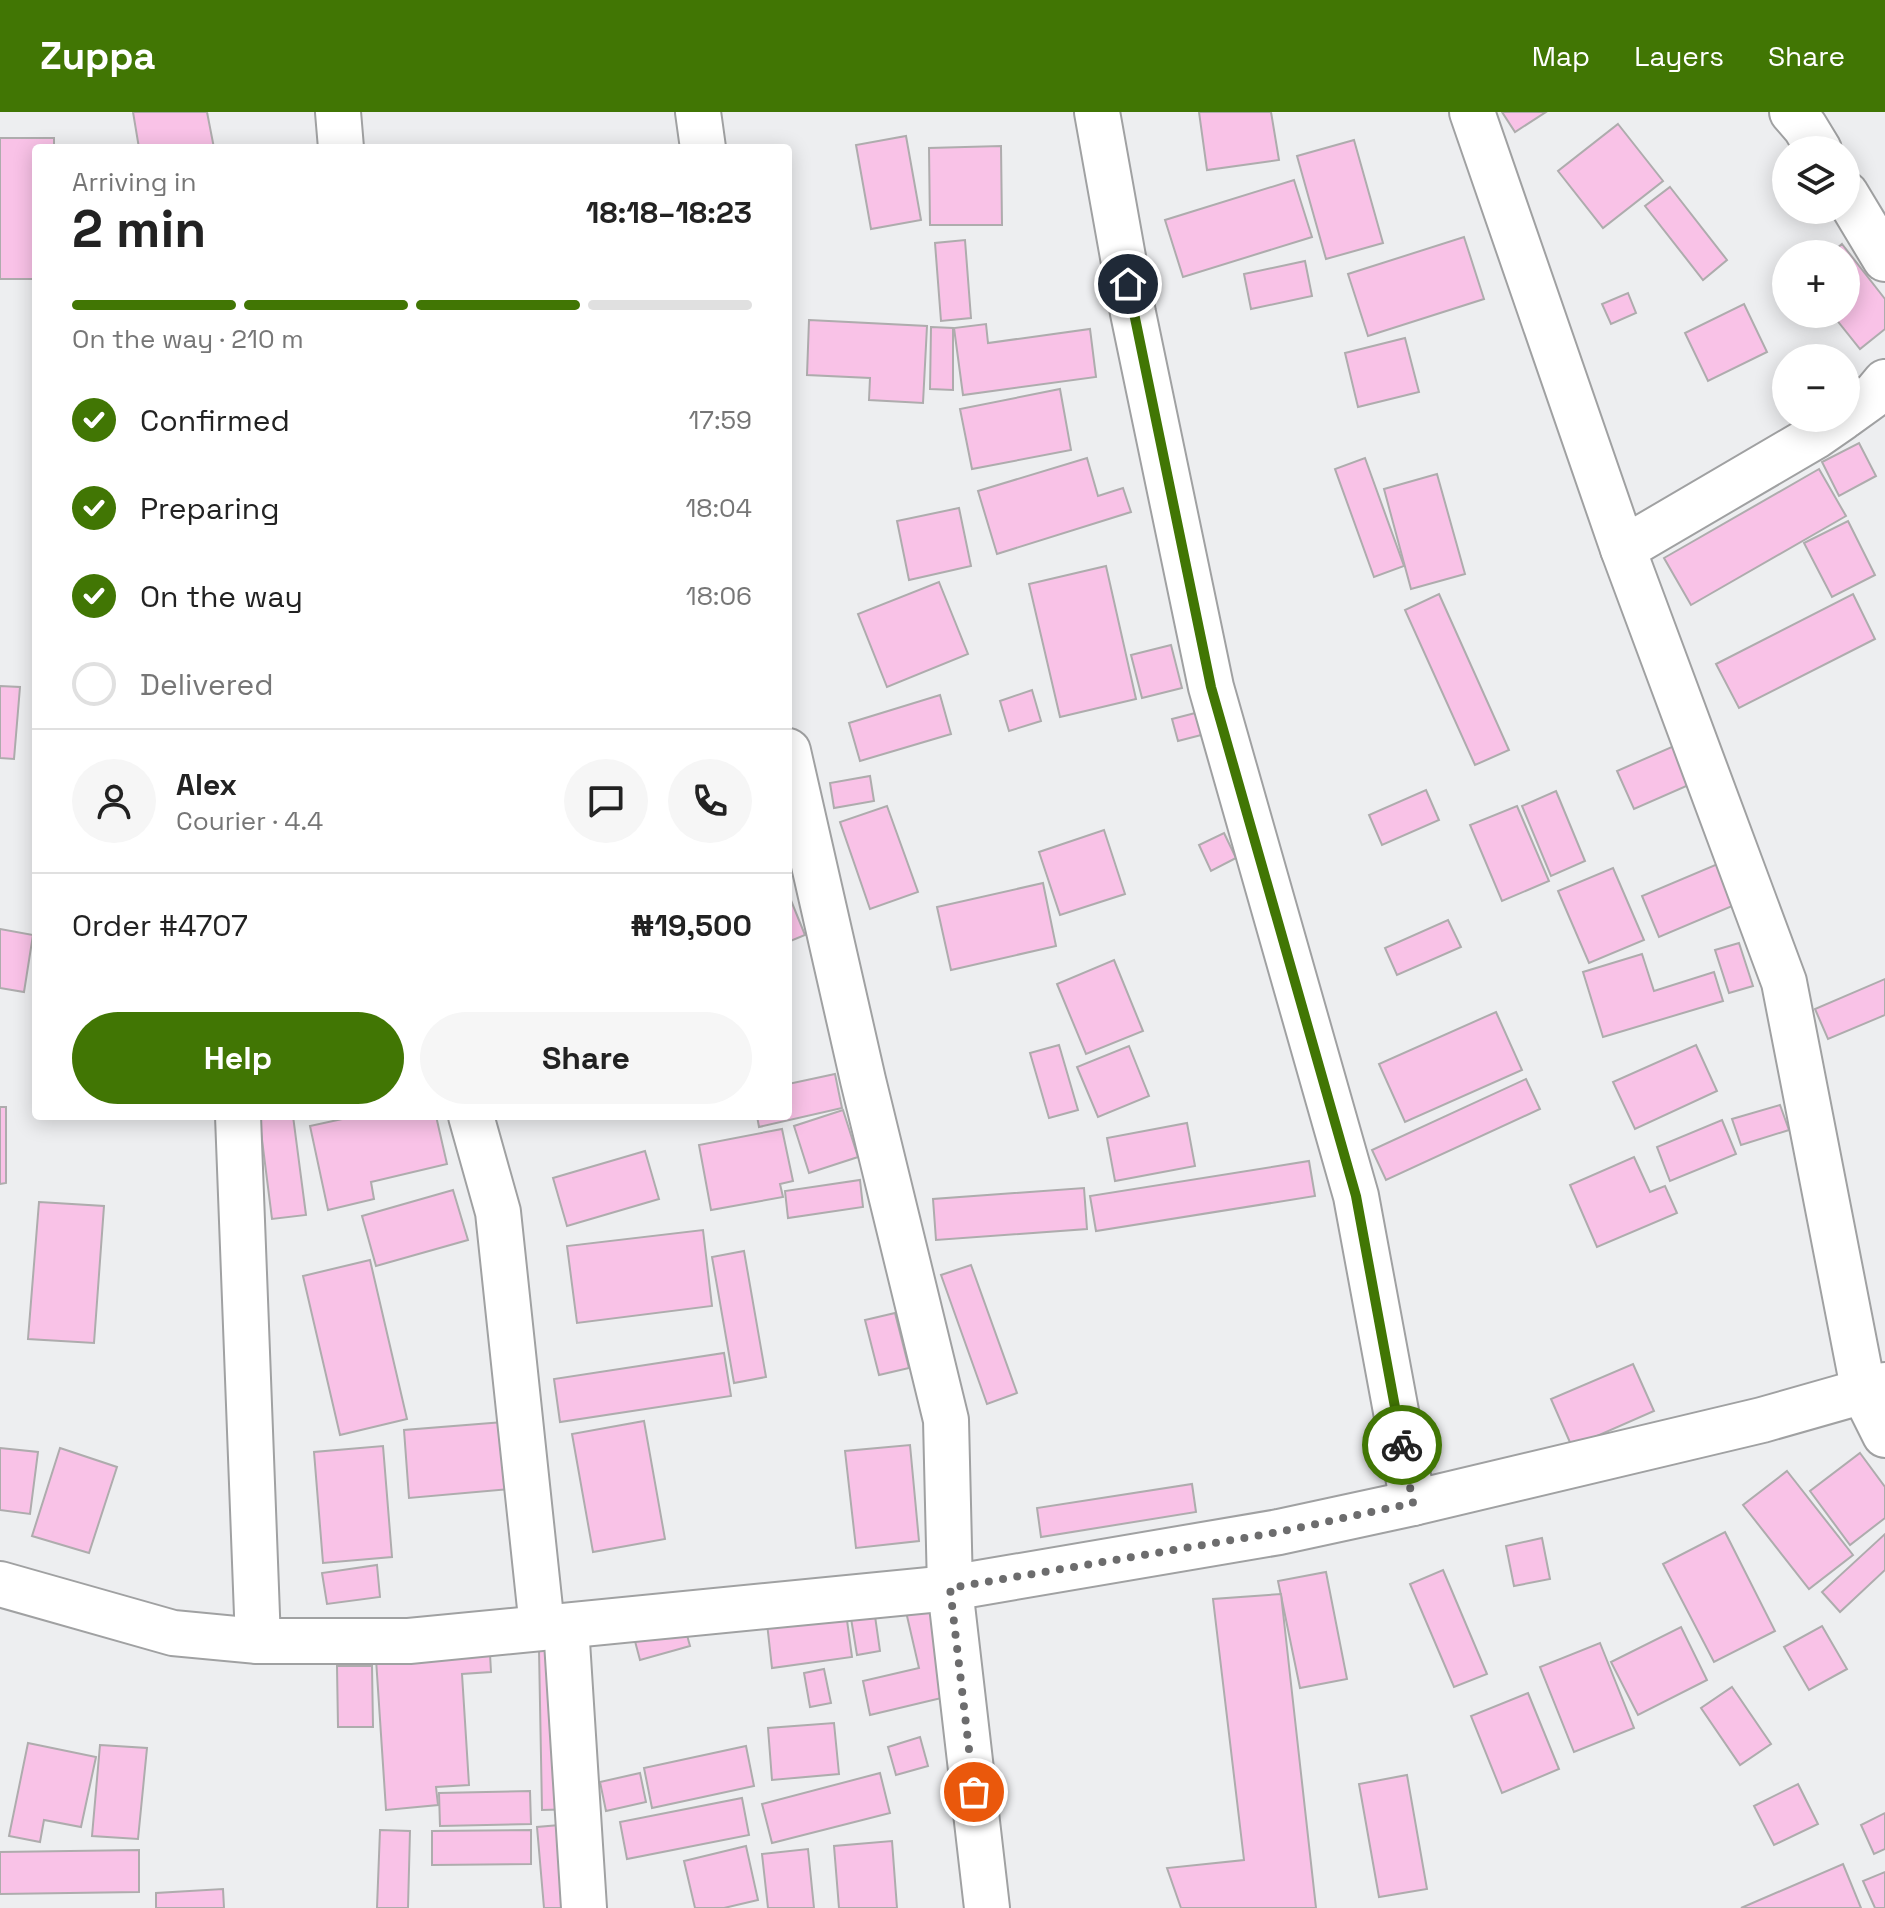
<!DOCTYPE html>
<html lang="en">
<head>
<meta charset="utf-8">
<style>
	:root { --surface:#fff; --page:#f6f6f6; --text:#222; --muted:#767676; --line:#e0e0e0; --accent:#417604 }
	body { margin:0; font-family:"Space Grotesk",sans-serif; background:var(--page); color:var(--text); height:100vh; display:flex; flex-direction:column; font-size:30px; white-space:nowrap }
	* { box-sizing:border-box; margin:0 }
	p { font-size:26px; color:var(--muted) }
	.icon { flex:none; width:44px; height:44px; fill:none; stroke:currentColor; stroke-width:2; stroke-linecap:round; stroke-linejoin:round }
	.map { position:relative; flex:1; overflow:hidden }
	.details { position:absolute; left:32px; top:32px; width:760px; height:976px; display:flex; flex-direction:column; background:var(--surface); border-radius:8px; box-shadow:0 4px 20px #0003 }
	.details>* { flex:none }
	.controls { position:absolute; left:1772px; top:24px; display:grid; gap:16px }
	.controls a { display:grid; place-items:center; width:88px; height:88px; border-radius:50%; background:var(--surface); box-shadow:0 4px 20px #0003; font-size:40px }
	.pin { position:absolute; display:grid; place-items:center; width:68px; height:68px; color:#fff; margin:-34px; border:4px solid #fff; border-radius:50%; box-shadow:0 2px 8px #0007 }
	.courier { position:absolute; display:grid; place-items:center; width:80px; height:80px; margin:-40px; border:6px solid #417604; border-radius:50%; background:#fff; color:#222; box-shadow:0 2px 10px #0007 }
	.headline em { font-style:normal; font-weight:700 }
	.headline div { display:flex; flex-direction:column-reverse }
	.headline { display:flex; align-items:center; justify-content:space-between; height:136px; padding:0 40px }
	h1 { font-size:52px; font-weight:700; line-height:60px }
	.bar { display:grid; grid-template-columns:repeat(4,1fr); gap:12px 8px; align-content:center; height:96px; padding:0 40px }
	.bar i { height:10px; border-radius:6px; background:var(--line) }
	.bar .selected { background:var(--accent) }
	.bar p { grid-column:span 4 }
	.line { display:flex; align-items:center; gap:20px; padding:0 40px; border-top:2px solid var(--line) }
	.line div { flex:1 }
	.round { display:grid; place-items:center; flex:none; width:84px; height:84px; border-radius:42px; background:var(--page) }
	ol { padding:0 40px; list-style:none }
	li { display:flex; align-items:center; gap:24px; height:88px }
	li p { margin-inline-start:auto }
	li .icon { padding:8px; border-radius:50%; background:var(--accent); color:#fff; stroke-width:4 }
	li:last-child { color:var(--muted) }
	li i { width:44px; height:44px; border:4px solid var(--line); border-radius:50% }
	.action { display:flex; gap:16px; margin-top:auto; padding:16px 40px }
	.action a { flex:1; height:92px; border-radius:48px; background:var(--accent); color:#fff; font-size:32px; font-weight:700; line-height:92px; text-align:center }
	.action a+a { background:var(--page); color:var(--text) }
	header { display:flex; align-items:center; gap:48px; box-sizing:border-box; height:112px; padding:0 40px; background:var(--accent); color:#fff }
	header strong { font-size:38px }
	nav { display:flex; gap:44px; margin-inline-start:auto; font-size:28px }
	.map>svg:first-child { display:block }
	.building { fill:#f9c2e7; stroke:#aeacad; stroke-width:2 }
	.lines { fill:none; stroke-linecap:round; stroke-linejoin:round }
	.minor-casing { stroke:#a0a1a2; stroke-width:48 }
	.minor { stroke:#fff; stroke-width:44 }
	.done { stroke:#6c6c6d; stroke-width:8; stroke-dasharray:0 14.4 }
	.route { stroke:#417604; stroke-width:10 }
</style>
</head>
<body>
<header>
<strong>Zuppa</strong>
<nav><a>Map</a><a>Layers</a><a>Share</a></nav>
</header>
<div class="map">
<svg width="1885" height="1796" viewBox="0 0 1885 1796">
	<rect width="100%" height="100%" fill="#edeef0"/>
	<g class="building">
		<path d="M133 0H207L214 36H139Z"/>
		<path d="M1199 0H1271L1279 48 1207 58Z"/>
		<path d="M1502 0H1546L1515 20Z"/>
		<path d="M1618 12 1663 69 1603 116 1558 59Z"/>
		<path d="M906 24 921 108 871 117 856 33Z"/>
		<path d="M0 26H54V36H36V167H0Z"/>
		<path d="M1354 28 1383 131 1326 147 1297 44Z"/>
		<path d="M1001 34 1002 113H930L929 36Z"/>
		<path d="M1294 68 1312 125 1183 165 1165 108Z"/>
		<path d="M1670 75 1727 148 1703 168 1645 94Z"/>
		<path d="M1464 125 1484 187 1368 224 1348 162Z"/>
		<path d="M965 128 971 206 941 209 935 131Z"/>
		<path d="M1842 132 1885 187V217L1860 237 1832 202H1846V142H1830Z"/>
		<path d="M1305 149 1312 184 1251 197 1244 162Z"/>
		<path d="M1628 181 1636 201 1611 212 1602 192Z"/>
		<path d="M1744 192 1767 240 1708 269 1685 221Z"/>
		<path d="M809 208 927 214 923 291 869 288 870 266 807 263Z"/>
		<path d="M986 212 988 231 1090 217 1096 265 963 283 954 216Z"/>
		<path d="M931 215 953 216V278L930 277Z"/>
		<path d="M1405 226 1419 280 1358 295 1345 241Z"/>
		<path d="M1060 277 1071 338 972 357 960 297Z"/>
		<path d="M1859 331 1876 364 1839 384 1822 350Z"/>
		<path d="M1087 346 1098 384 1123 376 1131 400 997 442 978 379Z"/>
		<path d="M1365 346 1404 454 1374 465 1335 357Z"/>
		<path d="M1819 357 1846 404 1691 493 1664 446Z"/>
		<path d="M1437 362 1465 462 1411 477 1384 377Z"/>
		<path d="M959 396 971 454 909 468 897 409Z"/>
		<path d="M1848 409 1875 463 1832 485 1804 431Z"/>
		<path d="M1106 454 1136 587 1060 605 1029 472Z"/>
		<path d="M939 470 968 542 887 575 858 502Z"/>
		<path d="M1439 482 1509 638 1475 653 1405 498Z"/>
		<path d="M1853 482 1875 527 1739 596 1716 552Z"/>
		<path d="M1171 533 1182 576 1142 586 1131 543Z"/>
		<path d="M0 574 20 575 14 647 0 646Z"/>
		<path d="M1032 578 1041 609 1009 619 1000 589Z"/>
		<path d="M940 583 951 622 860 649 849 611Z"/>
		<path d="M1203 599 1209 621 1178 629 1172 607Z"/>
		<path d="M1674 634 1691 672 1634 697 1617 659Z"/>
		<path d="M870 664 874 689 834 696 830 671Z"/>
		<path d="M1426 678 1439 708 1382 733 1369 703Z"/>
		<path d="M1556 679 1585 749 1551 764 1522 694Z"/>
		<path d="M887 694 918 780 870 797 840 710Z"/>
		<path d="M1517 694 1549 769 1502 789 1470 713Z"/>
		<path d="M1104 718 1125 782 1060 803 1039 740Z"/>
		<path d="M1224 721 1236 746 1211 759 1199 733Z"/>
		<path d="M1720 751 1737 792 1659 825 1642 784Z"/>
		<path d="M1613 756 1644 828 1589 851 1558 779Z"/>
		<path d="M1043 771 1056 834 951 858 937 795Z"/>
		<path d="M788 781 805 823 788 830Z"/>
		<path d="M1448 808 1461 835 1397 863 1385 836Z"/>
		<path d="M0 817 33 823 24 880 0 876Z"/>
		<path d="M1739 831 1753 874 1729 881 1715 838Z"/>
		<path d="M1642 842 1654 879 1714 860 1723 889 1603 925 1583 860Z"/>
		<path d="M1114 848 1143 919 1086 942 1057 872Z"/>
		<path d="M1885 867V903L1828 927 1815 897Z"/>
		<path d="M1496 900 1522 958 1405 1010 1379 952Z"/>
		<path d="M1059 933 1078 998 1049 1006 1030 941Z"/>
		<path d="M1696 933 1717 979 1635 1017 1613 970Z"/>
		<path d="M1129 934 1149 984 1098 1005 1077 955Z"/>
		<path d="M835 962 842 996 759 1015 757 1004H788V972Z"/>
		<path d="M1526 967 1540 997 1386 1068 1372 1038Z"/>
		<path d="M1780 993 1789 1018 1741 1033 1732 1007Z"/>
		<path d="M0 995H6V1071L0 1072Z"/>
		<path d="M843 998 858 1045 809 1061 794 1014Z"/>
		<path d="M259 1004H293L306 1103 272 1107Z"/>
		<path d="M356 1004H436L447 1052 371 1070 374 1087 328 1098 310 1014Z"/>
		<path d="M1722 1008 1736 1042 1670 1069 1657 1035Z"/>
		<path d="M1187 1011 1195 1054 1115 1069 1107 1026Z"/>
		<path d="M782 1017 793 1069 780 1072 783 1085 711 1098 699 1033Z"/>
		<path d="M645 1039 659 1087 567 1114 553 1066Z"/>
		<path d="M1634 1045 1650 1080 1665 1074 1677 1101 1597 1135 1570 1073Z"/>
		<path d="M1309 1049 1315 1084 1096 1119 1090 1084Z"/>
		<path d="M860 1068 863 1095 788 1106 785 1079Z"/>
		<path d="M1084 1076 1087 1117 936 1128 933 1087Z"/>
		<path d="M453 1078 468 1128 376 1154 362 1104Z"/>
		<path d="M39 1090 104 1094 94 1231 28 1227Z"/>
		<path d="M703 1118 712 1194 577 1211 567 1134Z"/>
		<path d="M744 1139 766 1265 734 1271 712 1145Z"/>
		<path d="M370 1148 407 1307 340 1323 303 1164Z"/>
		<path d="M971 1153 1017 1281 987 1292 941 1163Z"/>
		<path d="M895 1201 909 1256 879 1263 865 1208Z"/>
		<path d="M724 1241 731 1284 560 1310 554 1267Z"/>
		<path d="M1633 1252 1654 1299 1572 1335 1551 1287Z"/>
		<path d="M516 1309 521 1376 409 1386 404 1318Z"/>
		<path d="M644 1309 665 1427 593 1440 572 1322Z"/>
		<path d="M910 1333 919 1429 856 1436 845 1339Z"/>
		<path d="M383 1334 392 1445 323 1451 314 1340Z"/>
		<path d="M0 1336 38 1340 30 1402 0 1398Z"/>
		<path d="M60 1336 117 1355 89 1441 32 1424Z"/>
		<path d="M1860 1341 1885 1375V1406L1850 1433 1810 1379Z"/>
		<path d="M1787 1359 1853 1443 1809 1477 1743 1393Z"/>
		<path d="M1192 1372 1196 1400 1041 1425 1037 1396Z"/>
		<path d="M1725 1420 1775 1519 1714 1550 1663 1452Z"/>
		<path d="M1885 1422V1458L1840 1500 1822 1480Z"/>
		<path d="M1542 1426 1550 1467 1514 1474 1506 1434Z"/>
		<path d="M377 1453 380 1485 327 1492 322 1461Z"/>
		<path d="M1443 1458 1487 1562 1454 1575 1410 1472Z"/>
		<path d="M1326 1460 1347 1567 1300 1576 1278 1469Z"/>
		<path d="M1281 1482 1316 1796H1181L1167 1756 1244 1748 1213 1487Z"/>
		<path d="M933 1485 954 1583 870 1603 863 1569 919 1556 904 1491Z"/>
		<path d="M873 1490 880 1539 857 1543 849 1494Z"/>
		<path d="M846 1501 852 1545 772 1556 767 1511Z"/>
		<path d="M682 1505 690 1534 640 1548 632 1518Z"/>
		<path d="M1822 1514 1847 1557 1809 1578 1784 1535Z"/>
		<path d="M1681 1515 1707 1568 1638 1603 1611 1550Z"/>
		<path d="M489 1524 491 1560 462 1562 469 1673 436 1675 438 1693 386 1698 375 1532Z"/>
		<path d="M1600 1531 1634 1616 1574 1640 1540 1555Z"/>
		<path d="M575 1537 577 1697 542 1698 539 1538Z"/>
		<path d="M337 1554H372L373 1615H338Z"/>
		<path d="M824 1557 831 1591 810 1595 804 1561Z"/>
		<path d="M1732 1575 1771 1632 1740 1653 1701 1596Z"/>
		<path d="M1528 1581 1559 1657 1502 1681 1471 1604Z"/>
		<path d="M834 1611 839 1662 772 1668 768 1616Z"/>
		<path d="M920 1625 928 1654 896 1663 888 1635Z"/>
		<path d="M28 1631 96 1645 81 1715 44 1708 40 1730 9 1724Z"/>
		<path d="M100 1633 147 1636 138 1727 92 1724Z"/>
		<path d="M746 1634 754 1674 652 1696 644 1656Z"/>
		<path d="M640 1661 646 1690 606 1699 600 1670Z"/>
		<path d="M880 1661 890 1701 772 1731 762 1692Z"/>
		<path d="M1407 1663 1427 1777 1379 1785 1359 1672Z"/>
		<path d="M1798 1672 1818 1712 1774 1733 1754 1694Z"/>
		<path d="M530 1679 531 1712 440 1714 439 1681Z"/>
		<path d="M742 1686 749 1723 627 1747 620 1710Z"/>
		<path d="M1885 1701V1737L1874 1742 1861 1713Z"/>
		<path d="M571 1712 578 1796H544L537 1715Z"/>
		<path d="M380 1718 410 1719 408 1796H377Z"/>
		<path d="M531 1718V1752L432 1753V1719Z"/>
		<path d="M892 1729 897 1796H839L834 1734Z"/>
		<path d="M746 1734 758 1788 724 1796H695L684 1749Z"/>
		<path d="M808 1737 814 1796H768L762 1742Z"/>
		<path d="M139 1738V1780L0 1782V1740Z"/>
		<path d="M1843 1752 1861 1796H1741Z"/>
		<path d="M1885 1760V1796H1875L1863 1769Z"/>
		<path d="M223 1777 224 1796H156V1781Z"/>
	</g>
	<g class="lines">
		<g class="minor-casing">
			<g id="minor">
				<path d="M338 0 341 36"/>
				<path d="M698 0 703 36"/>
				<path d="M1097 0 1133 201 1211 575 1356 1084 1413 1391"/>
				<path d="M1472 0 1623 437 1784 870 1864 1281 1885 1323"/>
				<path d="M1792 0 1805 15 1819 38"/>
				<path d="M1846 82 1885 147"/>
				<path d="M1846 303 1875 282 1885 270"/>
				<path d="M1623 437 1816 324 1842 306"/>
				<path d="M788 639 863 968 946 1308 950 1476 987 1796"/>
				<path d="M238 1004 258 1529"/>
				<path d="M471 1004 498 1100 542 1515"/>
				<path d="M0 1472 173 1521 258 1529H409L950 1476 1279 1420 1413 1391 1762 1308 1885 1273"/>
				<path d="M566 1514 584 1796"/>
			</g>
		</g>
		<use href="#minor" class="minor"/>
	</g>
	<g class="lines">
		<path class="done" d="M974 1680 950 1476 1279 1420 1413 1391 1402 1333"/>
		<path class="route" d="M1128 172 1211 575 1356 1084 1402 1333"/>
	</g>
</svg>
<div class="controls">
<a><svg class="icon" aria-label="layers" viewBox="0 0 24 24"><path d="M12 4l9 5-9 5-9-5zM3 14l9 5 9-5"/></svg></a>
<a>+</a>
<a>−</a>
</div>
<div class="pin" style="left:974px;top:1680px;background:#ea580c"><svg class="icon" aria-label="bag" viewBox="0 0 24 24"><path d="M5 8h14l-1 12H6zM9 8a3 3 0 0 1 6 0"/></svg></div>
<div class="pin" style="left:1128px;top:172px;background:#1f2937"><svg class="icon" aria-label="home" viewBox="0 0 24 24"><path d="M3 11l9-7 9 7M6 9v11h12V9"/></svg></div>
<div class="courier" style="left:1402px;top:1333px"><svg class="icon" aria-label="bike" viewBox="0 0 24 24"><circle cx="6" cy="16" r="4"/><circle cx="18" cy="16" r="4"/><path d="M6 16l4-8h5l3 8M10 8l3 8H6M13 5h3"/></svg></div>
<section class="details">
<div class="headline"><div><h1>2 min</h1><p>Arriving in</p></div><em>18:18–18:23</em></div>
<div class="bar"><i class="selected"></i><i class="selected"></i><i class="selected"></i><i></i><p>On the way · 210 m</p></div>
<ol>
<li><svg class="icon" aria-label="check" viewBox="0 0 24 24"><path d="M5 12l5 5 9-10"/></svg>Confirmed<p>17:59</p></li>
<li><svg class="icon" aria-label="check" viewBox="0 0 24 24"><path d="M5 12l5 5 9-10"/></svg>Preparing<p>18:04</p></li>
<li><svg class="icon" aria-label="check" viewBox="0 0 24 24"><path d="M5 12l5 5 9-10"/></svg>On the way<p>18:06</p></li>
<li><i></i>Delivered</li>
</ol>
<div class="line" style="height:144px"><a class="round"><svg class="icon" aria-label="person" viewBox="0 0 24 24"><circle cx="12" cy="8" r="4"/><path d="M4 21q1-7 8-7t8 7"/></svg></a><div><b>Alex</b><p>Courier · 4.4</p></div><a class="round"><svg class="icon" aria-label="chat" viewBox="0 0 24 24"><path d="M4 5h16v11H9l-5 4z"/></svg></a><a class="round"><svg class="icon" aria-label="phone" viewBox="0 0 24 24"><path d="M5 4h4l2 5-3 2q2 4 5 5l2-3 5 2v4C11 20 4 13 5 4z"/></svg></a></div>
<div class="line" style="height:104px"><div>Order #4707</div><b>₦19,500</b></div>
<div class="action"><a>Help</a><a>Share</a></div>
</section>
</div>
</body>
</html>
